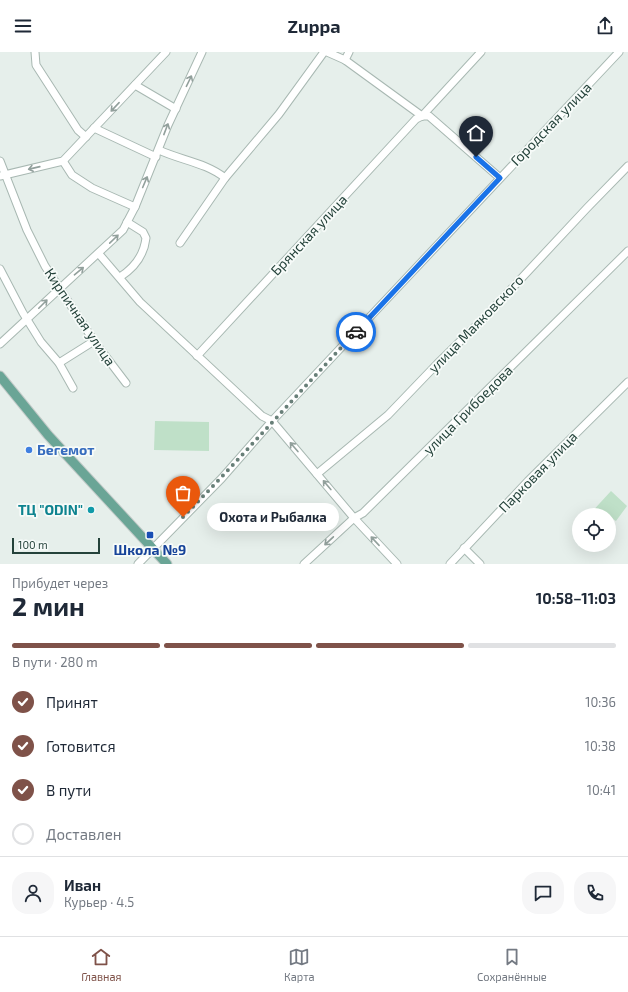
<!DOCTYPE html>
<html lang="ru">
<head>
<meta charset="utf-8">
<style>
	:root { --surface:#fff; --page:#f6f6f7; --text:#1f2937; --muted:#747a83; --line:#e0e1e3; --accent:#7f5249 }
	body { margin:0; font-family:"Exo 2",sans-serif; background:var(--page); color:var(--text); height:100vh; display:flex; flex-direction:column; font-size:15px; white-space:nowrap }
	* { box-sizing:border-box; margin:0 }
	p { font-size:13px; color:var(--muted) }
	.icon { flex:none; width:22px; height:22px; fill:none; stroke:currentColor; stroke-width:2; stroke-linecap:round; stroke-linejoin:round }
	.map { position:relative; height:512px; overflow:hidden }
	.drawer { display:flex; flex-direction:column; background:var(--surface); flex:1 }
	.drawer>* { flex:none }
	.buttons { position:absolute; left:572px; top:456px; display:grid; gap:8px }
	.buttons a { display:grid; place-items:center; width:44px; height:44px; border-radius:50%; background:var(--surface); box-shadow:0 4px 16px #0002; font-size:20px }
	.scale { position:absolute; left:12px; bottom:10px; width:88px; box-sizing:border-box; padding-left:4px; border:2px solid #24423a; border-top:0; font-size:11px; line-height:14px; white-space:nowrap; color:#24423a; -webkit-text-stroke:3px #f7fbf9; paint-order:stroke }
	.pin { position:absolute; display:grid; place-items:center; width:34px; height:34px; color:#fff; margin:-41px -17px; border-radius:50% 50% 50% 0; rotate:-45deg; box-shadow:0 0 4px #0007 }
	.pin .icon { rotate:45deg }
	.courier { position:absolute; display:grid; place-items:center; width:40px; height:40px; margin:-20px; border:3px solid #1a73e8; border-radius:50%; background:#fff; color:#222; box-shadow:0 1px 5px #0007 }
	.bubble { position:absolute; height:28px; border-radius:14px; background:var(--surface); box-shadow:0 4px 16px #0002; font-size:13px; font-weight:700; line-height:28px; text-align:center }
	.head em { font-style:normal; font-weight:700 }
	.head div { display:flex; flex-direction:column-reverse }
	.head { display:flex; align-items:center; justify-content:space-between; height:68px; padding:0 12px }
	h1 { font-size:26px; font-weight:700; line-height:30px }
	.bar { display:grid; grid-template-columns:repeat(4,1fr); gap:6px 4px; align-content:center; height:48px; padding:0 12px }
	.bar i { height:5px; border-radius:3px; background:var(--line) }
	.bar .active { background:var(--accent) }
	.bar p { grid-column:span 4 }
	.line { display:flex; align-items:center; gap:10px; padding:0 12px; border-top:1px solid var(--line) }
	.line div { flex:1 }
	.round { display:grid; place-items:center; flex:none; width:42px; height:42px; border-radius:16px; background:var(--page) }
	ol { padding:0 12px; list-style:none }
	li { display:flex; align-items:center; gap:12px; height:44px }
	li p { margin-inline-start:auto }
	li .icon { padding:4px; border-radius:50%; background:var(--accent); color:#fff; stroke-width:4 }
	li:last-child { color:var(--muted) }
	li i { width:22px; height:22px; border:2px solid var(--line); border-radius:50% }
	header { display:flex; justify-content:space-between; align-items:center; height:52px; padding:0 12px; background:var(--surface); font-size:18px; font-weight:700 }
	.menu { display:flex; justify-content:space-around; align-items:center; height:56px; border-top:1px solid var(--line); background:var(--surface); font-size:11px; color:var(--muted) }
	.menu a { display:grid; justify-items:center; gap:2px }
	.menu .active { color:var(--accent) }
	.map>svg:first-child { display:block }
	.green { fill:#bfe0c8 }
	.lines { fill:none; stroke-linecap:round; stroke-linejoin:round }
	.minor-casing { stroke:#a8b8b2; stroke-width:9 }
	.major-casing { stroke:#c2cac8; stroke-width:11 }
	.minor { stroke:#fff; stroke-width:7 }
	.major { stroke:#6aa596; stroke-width:9 }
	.oneway { stroke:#92a09c }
	.done { stroke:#687f78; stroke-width:4; stroke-dasharray:0 7.2 }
	.route { stroke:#1a73e8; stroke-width:5 }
	.shop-dot { fill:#3f7fe0; stroke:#f7fbf9; stroke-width:1.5 }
	.culture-dot { fill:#0f9aa8; stroke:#f7fbf9; stroke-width:1.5 }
	.transit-dot { fill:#1a4fb4; stroke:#f7fbf9; stroke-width:1.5 }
	.labels { text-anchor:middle; stroke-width:3.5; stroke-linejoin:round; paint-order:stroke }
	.street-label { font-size:14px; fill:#24423a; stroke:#f7fbf9 }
	.shop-label { font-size:14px; font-weight:bold; fill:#366cbe; stroke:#f7fbf9; text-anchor:start }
	.culture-label { font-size:14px; font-weight:bold; fill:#0d838f; stroke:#f7fbf9; text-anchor:end }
	.transit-label { font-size:14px; font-weight:bold; fill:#164399; stroke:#f7fbf9 }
</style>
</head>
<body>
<header><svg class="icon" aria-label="menu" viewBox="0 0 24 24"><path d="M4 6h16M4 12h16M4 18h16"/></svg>Zuppa<svg class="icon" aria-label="share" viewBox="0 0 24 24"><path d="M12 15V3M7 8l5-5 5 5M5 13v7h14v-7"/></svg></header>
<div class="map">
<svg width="628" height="512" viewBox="0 0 628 512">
	<rect width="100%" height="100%" fill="#e6efeb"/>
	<g class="green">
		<path d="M155 369 209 370V399L154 398Z"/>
		<path d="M611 439 627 454 616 469 603 460 600 463H589Z"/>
	</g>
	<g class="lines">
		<g class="minor-casing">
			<g id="minor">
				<path d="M35 0 36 13 78 78 86 85"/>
				<path d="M327 0 345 8 422 64"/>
				<path d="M345 8 349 0"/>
				<path d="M135 33 176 57"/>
				<path d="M422 64H429L500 126"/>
				<path d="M94 76 156 105"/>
				<path d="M159 98C180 108 207 111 225 126"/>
				<path d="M0 109 27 178 45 214 94 289 126 331"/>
				<path d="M63 109 72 123 92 136 135 155"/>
				<path d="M0 124 63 109 166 0"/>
				<path d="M180 191 225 126 279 62 324 0"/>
				<path d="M99 202 140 250 262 364 272 369 354 466 397 512"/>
				<path d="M0 217 23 261 41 290 59 311 73 336"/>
				<path d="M120 225C134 216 144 203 146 186L143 180 127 170"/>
				<path d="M0 292 123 178 135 155 168 73 202 0"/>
				<path d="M197 304 416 67 422 64 481 0"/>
				<path d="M59 311 94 289"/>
				<path d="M317 422 388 363 437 312 488 262 587 156 628 114"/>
				<path d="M464 496 480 512"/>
				<path d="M138 512 222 426 272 369 619 0"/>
				<path d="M304 512 354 466 363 461 628 199"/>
				<path d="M450 512 528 429 628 330"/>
			</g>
		</g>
		<g class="major-casing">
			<path id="major" d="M0 324 48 383 167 512"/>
		</g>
		<use href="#minor" class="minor"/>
		<use href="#major" class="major"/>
	</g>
	<defs><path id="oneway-shaft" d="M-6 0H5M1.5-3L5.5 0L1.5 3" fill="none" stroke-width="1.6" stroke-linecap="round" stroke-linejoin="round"/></defs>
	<g class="oneway">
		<use href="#oneway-shaft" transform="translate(189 29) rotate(-64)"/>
		<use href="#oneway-shaft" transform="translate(115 55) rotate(133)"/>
		<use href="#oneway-shaft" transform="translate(166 77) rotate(-69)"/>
		<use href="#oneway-shaft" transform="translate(34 116) rotate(167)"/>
		<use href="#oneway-shaft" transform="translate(145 130) rotate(-67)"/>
		<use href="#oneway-shaft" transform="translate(114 187) rotate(-44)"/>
		<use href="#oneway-shaft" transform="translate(79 219) rotate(-40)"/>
		<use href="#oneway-shaft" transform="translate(43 252) rotate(-45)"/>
		<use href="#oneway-shaft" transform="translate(294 395) rotate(-131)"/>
		<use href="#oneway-shaft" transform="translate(327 433) rotate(-130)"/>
		<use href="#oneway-shaft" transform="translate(329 489) rotate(137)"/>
		<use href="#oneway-shaft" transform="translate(375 489) rotate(-133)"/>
	</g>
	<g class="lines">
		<path class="done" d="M183 465C242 405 298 341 356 280"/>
		<path class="route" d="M356 280 500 126 476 105"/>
	</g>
	<circle class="shop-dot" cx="29" cy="398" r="4"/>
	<circle class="culture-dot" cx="91" cy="458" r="4"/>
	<rect class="transit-dot" x="146" y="479" width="8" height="8" rx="2"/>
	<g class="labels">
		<g class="street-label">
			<text transform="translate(551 72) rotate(-46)" y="5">Городская улица</text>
			<text transform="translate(309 183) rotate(-47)" y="5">Брянская улица</text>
			<text transform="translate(80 265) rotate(56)" y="5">Кирпичная улица</text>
			<text transform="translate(476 272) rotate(-46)" y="5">улица Маяковского</text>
			<text transform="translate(468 358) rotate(-45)" y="5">улица Грибоедова</text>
			<text transform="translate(538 420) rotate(-46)" y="5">Парковая улица</text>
		</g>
		<g class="shop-label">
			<text x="37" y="403">Бегемот</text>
		</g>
		<g class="culture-label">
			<text x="83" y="463">ТЦ "ODIN"</text>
		</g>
		<g class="transit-label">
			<text x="150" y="503">Школа №9</text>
		</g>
	</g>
</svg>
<div class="buttons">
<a><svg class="icon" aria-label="locate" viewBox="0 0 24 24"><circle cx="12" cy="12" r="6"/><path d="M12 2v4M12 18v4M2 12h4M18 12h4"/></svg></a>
</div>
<div class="scale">100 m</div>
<div class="pin" style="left:183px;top:465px;background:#ea580c"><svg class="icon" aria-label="bag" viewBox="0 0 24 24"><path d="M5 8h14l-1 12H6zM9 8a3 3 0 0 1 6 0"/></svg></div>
<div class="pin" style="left:476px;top:105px;background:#1f2937"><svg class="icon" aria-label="home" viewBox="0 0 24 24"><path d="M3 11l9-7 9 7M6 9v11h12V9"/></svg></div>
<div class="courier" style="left:356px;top:280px"><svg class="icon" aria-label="car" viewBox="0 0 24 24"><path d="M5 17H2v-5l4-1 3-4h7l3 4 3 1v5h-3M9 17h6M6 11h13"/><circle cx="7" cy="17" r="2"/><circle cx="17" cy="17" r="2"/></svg></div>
<div class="bubble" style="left:207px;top:451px;width:132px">Охота и Рыбалка</div>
</div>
<section class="drawer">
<div class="head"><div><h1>2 мин</h1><p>Прибудет через</p></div><em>10:58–11:03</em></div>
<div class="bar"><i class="active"></i><i class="active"></i><i class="active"></i><i></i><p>В пути · 280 m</p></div>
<ol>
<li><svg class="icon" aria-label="check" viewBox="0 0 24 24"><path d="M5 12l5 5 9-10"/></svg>Принят<p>10:36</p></li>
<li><svg class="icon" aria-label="check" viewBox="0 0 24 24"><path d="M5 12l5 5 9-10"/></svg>Готовится<p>10:38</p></li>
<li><svg class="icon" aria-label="check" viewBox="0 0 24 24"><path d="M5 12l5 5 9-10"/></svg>В пути<p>10:41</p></li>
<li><i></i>Доставлен</li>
</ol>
<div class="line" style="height:72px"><a class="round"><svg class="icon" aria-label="person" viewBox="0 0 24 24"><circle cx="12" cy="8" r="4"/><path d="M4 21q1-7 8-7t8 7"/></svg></a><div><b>Иван</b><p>Курьер · 4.5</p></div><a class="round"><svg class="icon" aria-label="chat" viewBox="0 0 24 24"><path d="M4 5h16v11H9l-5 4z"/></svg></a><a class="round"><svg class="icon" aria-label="phone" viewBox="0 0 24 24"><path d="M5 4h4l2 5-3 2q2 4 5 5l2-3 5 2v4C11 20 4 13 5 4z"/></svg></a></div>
</section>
<nav class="menu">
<a class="active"><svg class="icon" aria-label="home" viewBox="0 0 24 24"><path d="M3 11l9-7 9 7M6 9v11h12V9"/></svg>Главная</a>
<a><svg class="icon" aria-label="map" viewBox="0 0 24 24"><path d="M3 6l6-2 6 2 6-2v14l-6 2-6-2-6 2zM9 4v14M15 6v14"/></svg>Карта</a>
<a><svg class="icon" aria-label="saved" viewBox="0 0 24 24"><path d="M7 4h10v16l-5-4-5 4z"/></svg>Сохранённые</a>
</nav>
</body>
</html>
